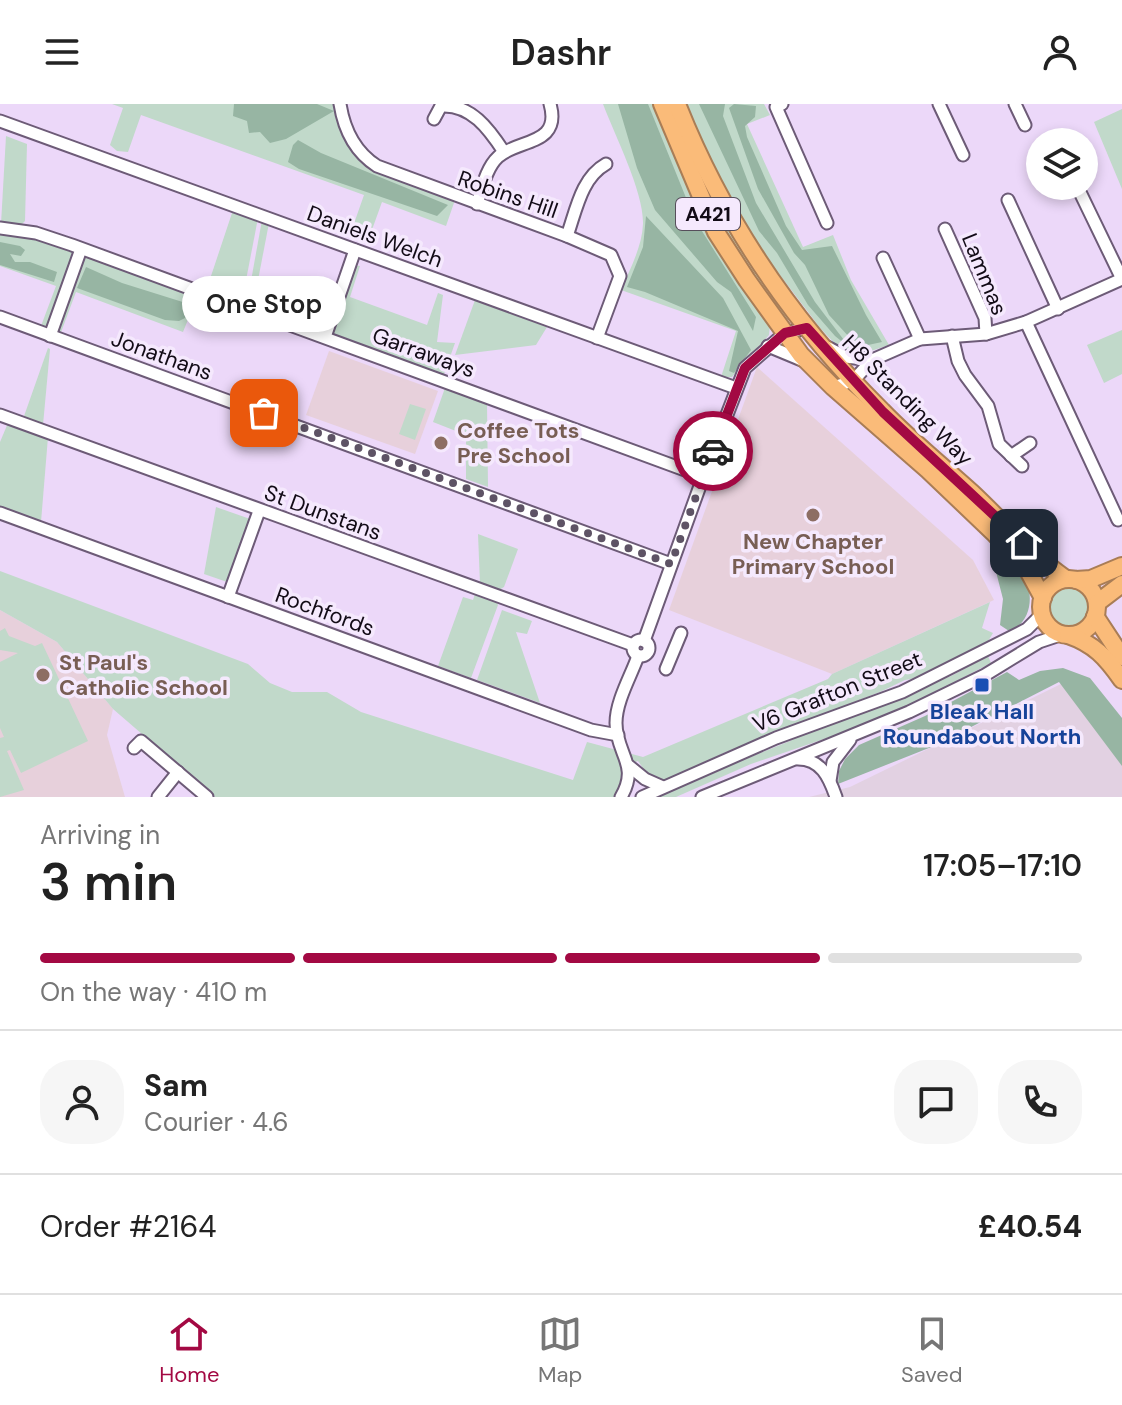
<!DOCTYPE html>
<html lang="en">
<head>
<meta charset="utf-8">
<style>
	:root { --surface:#fff; --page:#f6f6f6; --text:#222; --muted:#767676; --line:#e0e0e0; --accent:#a30943 }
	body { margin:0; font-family:"DM Sans",sans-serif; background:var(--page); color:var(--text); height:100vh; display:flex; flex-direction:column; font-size:30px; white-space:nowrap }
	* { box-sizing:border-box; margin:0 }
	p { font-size:26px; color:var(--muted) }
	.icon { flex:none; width:44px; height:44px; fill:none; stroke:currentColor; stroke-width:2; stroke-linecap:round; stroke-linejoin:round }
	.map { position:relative; height:693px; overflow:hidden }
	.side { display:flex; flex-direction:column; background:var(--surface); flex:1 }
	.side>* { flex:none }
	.controls { position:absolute; left:1026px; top:24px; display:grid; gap:16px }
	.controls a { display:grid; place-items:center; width:72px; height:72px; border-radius:50%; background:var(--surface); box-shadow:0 4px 12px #0003; font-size:40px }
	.pin { position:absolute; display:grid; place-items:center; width:68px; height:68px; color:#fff; margin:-34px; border-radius:16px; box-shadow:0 4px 12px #0006 }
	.courier { position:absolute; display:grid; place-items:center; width:80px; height:80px; margin:-40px; border:6px solid #a30943; border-radius:50%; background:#fff; color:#222; box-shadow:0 2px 10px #0007 }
	.bubble { position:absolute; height:56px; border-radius:28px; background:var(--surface); box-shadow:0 4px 12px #0003; font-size:26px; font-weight:600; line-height:56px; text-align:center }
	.overview em { font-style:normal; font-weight:600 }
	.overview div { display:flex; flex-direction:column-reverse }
	.overview { display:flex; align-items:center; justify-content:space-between; height:136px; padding:0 40px }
	h1 { font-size:52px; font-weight:600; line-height:60px }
	.bar { display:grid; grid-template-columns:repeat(4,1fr); gap:12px 8px; align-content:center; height:96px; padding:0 40px }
	.bar i { height:10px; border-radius:6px; background:var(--line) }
	.bar .on { background:var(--accent) }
	.bar p { grid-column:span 4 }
	.line { display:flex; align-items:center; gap:20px; padding:0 40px; border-top:2px solid var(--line) }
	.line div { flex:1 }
	.round { display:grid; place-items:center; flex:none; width:84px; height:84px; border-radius:32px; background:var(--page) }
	header { display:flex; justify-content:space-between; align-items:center; height:104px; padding:0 40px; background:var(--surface); font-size:36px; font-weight:600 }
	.tabs { display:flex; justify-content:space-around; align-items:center; height:112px; border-top:2px solid var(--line); background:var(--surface); font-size:22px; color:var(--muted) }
	.tabs a { display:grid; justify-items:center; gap:4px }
	.tabs .on { color:var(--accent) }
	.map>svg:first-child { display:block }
	.industrial { fill:#e2d1e2 }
	.education { fill:#e7d0db }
	.green { fill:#c1d9ca }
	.forest { fill:#97b5a3 }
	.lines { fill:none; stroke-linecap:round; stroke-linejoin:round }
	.minor-casing { stroke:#6d5b77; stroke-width:15 }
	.highway-casing { stroke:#a97d56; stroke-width:20 }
	.minor { stroke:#fff; stroke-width:11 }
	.highway { stroke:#fabb79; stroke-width:16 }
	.done { stroke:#5e5365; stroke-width:8; stroke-dasharray:0 14.4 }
	.route { stroke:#a30943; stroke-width:10 }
	.education-dot { fill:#8d6e63; stroke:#f5e9fd; stroke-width:3 }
	.transit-dot { fill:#1a4fb4; stroke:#f5e9fd; stroke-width:3 }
	.labels { text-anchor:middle; stroke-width:7; stroke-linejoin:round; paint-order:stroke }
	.shield { fill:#f5e9fd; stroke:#564e5b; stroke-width:2 }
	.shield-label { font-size:20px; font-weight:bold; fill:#120b16 }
	.street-label { font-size:22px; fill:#120b16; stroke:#f5e9fd }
	.education-label { font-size:22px; font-weight:bold; fill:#785e54; stroke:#f5e9fd; text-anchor:start }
	.transit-label { font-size:22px; font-weight:bold; fill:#164399; stroke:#f5e9fd }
</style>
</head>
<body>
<header><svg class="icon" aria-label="menu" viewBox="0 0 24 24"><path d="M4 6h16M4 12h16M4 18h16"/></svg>Dashr<svg class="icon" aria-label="person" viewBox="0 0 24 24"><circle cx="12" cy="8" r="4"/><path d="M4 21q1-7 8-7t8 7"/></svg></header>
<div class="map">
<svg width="1122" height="693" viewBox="0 0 1122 693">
	<rect width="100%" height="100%" fill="#ecd8f9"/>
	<path class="industrial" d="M1063 579 1122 660V693H809L850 683Z"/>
	<g class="education">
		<path d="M329 247 438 287 415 350 306 311Z"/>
		<path d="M757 263 973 456 994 496 832 570 669 506Z"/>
		<path d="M0 506 57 538 113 605 107 631 125 693H0Z"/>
	</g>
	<g class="green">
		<path d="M112 0H336C344 67 401 77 455 96L446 122 382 98 369 134 351 128 364 91 141 11 128 48 117 47 110 41 123 4Z"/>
		<path d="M603 0H658L766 212 770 221 769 231 732 273H721L736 227 621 186C630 165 642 143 643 120 644 88 615 32 603 0Z"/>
		<path d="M673 0 730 125 788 213 787 221 746 165 711 102Z"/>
		<path d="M684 0H764L770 11 747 20 803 143 833 131 851 176 889 241 865 249 842 247 821 225 747 128 720 79Z"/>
		<path d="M1122 5V85L1094 18Z"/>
		<path d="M6 32 27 40 25 117 21 121 1 120Z"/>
		<path d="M233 106 258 114 242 197 207 184Z"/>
		<path d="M262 116 269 119 254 197 249 200 247 199Z"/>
		<path d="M0 127 29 130 73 146 75 150 47 222H41L56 182 0 162Z"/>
		<path d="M85 151 198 191 183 228 76 188 60 231 56 224Z"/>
		<path d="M353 161 360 162 350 193 427 221 438 189 443 191 437 238 455 239 444 270 334 230 331 226Z"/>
		<path d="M475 196 547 223 536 241 455 251Z"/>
		<path d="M1122 226V270L1104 279 1087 241Z"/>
		<path d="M48 244 50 245 43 321 23 315Z"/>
		<path d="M446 281 487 299 488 383 466 375V331L433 318Z"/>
		<path d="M410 300 426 305 415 336 399 330Z"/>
		<path d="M8 319 48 333 41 418 0 404V338Z"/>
		<path d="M216 403 253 416 230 479 204 470Z"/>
		<path d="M478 430 518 445 504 483 499 486 480 480Z"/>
		<path d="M0 467 248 560 270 579 292 588H327L361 608 573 676 587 638 643 653 828 575 832 570 990 498 982 524 993 529 987 539 922 573 905 576 880 588 726 648 668 675H657L648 671 638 657 627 661V668L616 693H215L113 605 57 538 0 506Z"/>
		<circle cx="1067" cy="503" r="22"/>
		<path d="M476 487 495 494 498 501 471 574 438 562 463 493 473 496Z"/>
		<path d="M502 506 532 517 527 530 516 528 540 599 477 576Z"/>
		<path d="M5 524 9 532 35 542 42 539 88 637 21 669 10 646 7 647 24 686 0 693V634L4 633 0 624V558L18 549 0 546V527Z"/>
		<path d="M988 552 991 559 920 596 862 622 751 660 676 693H652L790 637 811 625 951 572Z"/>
	</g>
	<g class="forest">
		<path d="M234 0H317L334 7 286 35 270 39 260 28 249 29 247 17 233 12Z"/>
		<path d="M618 0H648L695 116 756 213 753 227 731 188 717 178 655 106 637 64Z"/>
		<path d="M699 0H725L723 12 756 99 815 198 850 244 835 232 808 201 777 149 759 127Z"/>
		<path d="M734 0 756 2 755 13 745 22 747 33 786 122 802 146 832 142 866 211 882 238 854 244 850 234 829 211 805 161 794 149 758 85 729 4Z"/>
		<path d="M298 36 321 49 448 101 437 112 299 65 288 58 293 41Z"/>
		<path d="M646 112 723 194 751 246 734 269 729 267 738 227 645 188 627 183 643 143Z"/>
		<path d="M0 138 20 142 25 146 21 152 10 150 15 158H30L57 168 54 178 0 161Z"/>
		<path d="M86 163 122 179 189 200 185 214 179 217 165 216 77 184Z"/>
		<path d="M1003 450C1009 455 1018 460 1022 467 1034 486 1034 518 1009 527L1000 521 1003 495 994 460Z"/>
		<path d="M1063 564 1090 574 1122 614V662L1059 578 934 642 838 680 839 667 845 655 859 641 925 612 1007 568 1019 576 1040 567Z"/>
	</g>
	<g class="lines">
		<g class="minor-casing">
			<g id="minor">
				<path d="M340 0C344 25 355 48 377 62L567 132 611 151 620 172 597 234"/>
				<path d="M782 0 776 3 827 119"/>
				<path d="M939 0 963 51"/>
				<path d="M1015 0 1025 21"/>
				<path d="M434 15 441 2C471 0 489 25 504 48"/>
				<path d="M0 17 736 284"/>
				<path d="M1077 82 1122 175"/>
				<path d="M1008 96 1058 205"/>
				<path d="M477 100C482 85 486 64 498 53 517 35 562 42 550 0"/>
				<path d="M0 124 36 129 72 141 696 370"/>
				<path d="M945 125 985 214 986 230"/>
				<path d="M567 132C576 107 581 74 606 60"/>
				<path d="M883 154 920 235"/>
				<path d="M0 213 671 460"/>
				<path d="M1026 218 1118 416"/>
				<path d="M50 232 81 145"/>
				<path d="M952 232 958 257 965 271 988 302 999 340 1022 362"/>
				<path d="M325 233 355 146"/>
				<path d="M768 242 804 257"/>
				<path d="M827 243 846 253 872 256"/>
				<path d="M833 283 853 277 872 256 920 235 986 230 1026 218 1122 175"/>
				<path d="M0 311 633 541"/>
				<path d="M1011 352 1030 339"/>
				<path d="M706 365 745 264 785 229 807 224"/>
				<path d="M0 409 591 626 618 631"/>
				<path d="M228 493 259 407"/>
				<circle cx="641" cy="544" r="8"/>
				<path d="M644 537 701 379"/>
				<path d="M666 565 681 529"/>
				<path d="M134 644 141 637 207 693"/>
				<path d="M798 655C821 655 829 673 836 693"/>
				<path d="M629 662 645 675 663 683"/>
				<path d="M830 677 833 658 850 636"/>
				<path d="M158 693 178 668"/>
				<path d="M621 693C640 661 616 650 616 619 616 597 631 572 638 552"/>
				<path d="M642 693 776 634 902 588 1027 525 1042 510"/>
				<path d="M702 693 909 608 985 571 1039 538 1063 530"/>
			</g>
		</g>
		<g class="highway-casing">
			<g id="highway">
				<path d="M662 0 716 128 747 176 801 251 833 283 928 366 994 429 1026 463 1043 494"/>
				<path d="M677 0C723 116 794 220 882 307 910 336 942 362 972 389 1003 418 1031 451 1066 475"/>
				<circle cx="1069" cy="503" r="28"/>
				<path d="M1076 476 1091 475 1122 462"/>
				<path d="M1097 499 1122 480"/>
				<path d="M1095 512 1122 553"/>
				<path d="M1068 531C1094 540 1106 553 1122 576"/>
			</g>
		</g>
		<use href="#minor" class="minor"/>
		<use href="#highway" class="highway"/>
	</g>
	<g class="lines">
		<path class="done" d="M264 309 671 460 701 379 697 377 696 370 699 366 706 365 713 347"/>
		<path class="route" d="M713 347 745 264 785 229 807 224 883 308 1024 439"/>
	</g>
	<g class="education-dot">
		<circle cx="441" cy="339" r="8"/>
		<circle cx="813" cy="411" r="8"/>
		<circle cx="43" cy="571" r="8"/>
	</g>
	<rect class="transit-dot" x="974" y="573" width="16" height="16" rx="4"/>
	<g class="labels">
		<rect class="shield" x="676" y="94" width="64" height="32" rx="6"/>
		<g class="shield-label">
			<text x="708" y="117">A421</text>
		</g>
		<g class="street-label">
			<text transform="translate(508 90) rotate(19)" y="8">Robins Hill</text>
			<text transform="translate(375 132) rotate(20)" y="8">Daniels Welch</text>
			<text transform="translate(985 170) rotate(68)" y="8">Lammas</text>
			<text transform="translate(424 248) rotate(20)" y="8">Garraways</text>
			<text transform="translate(162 251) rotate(20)" y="8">Jonathans</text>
			<text transform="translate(908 296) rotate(45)" y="8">H8 Standing Way</text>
			<text transform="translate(323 408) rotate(20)" y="8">St Dunstans</text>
			<text transform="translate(325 507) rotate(20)" y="8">Rochfords</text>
			<text transform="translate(837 587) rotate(-22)" y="8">V6 Grafton Street</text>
		</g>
		<g class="education-label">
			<text x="457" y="334">Coffee Tots<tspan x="457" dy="25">Pre School</tspan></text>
			<text x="813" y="445" text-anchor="middle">New Chapter<tspan x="813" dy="25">Primary School</tspan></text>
			<text x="59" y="566">St Paul's<tspan x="59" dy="25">Catholic School</tspan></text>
		</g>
		<g class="transit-label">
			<text x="982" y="615">Bleak Hall<tspan x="982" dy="25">Roundabout North</tspan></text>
		</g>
	</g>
</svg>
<div class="controls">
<a><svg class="icon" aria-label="layers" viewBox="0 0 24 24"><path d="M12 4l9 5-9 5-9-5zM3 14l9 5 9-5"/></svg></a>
</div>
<div class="pin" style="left:264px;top:309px;background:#ea580c"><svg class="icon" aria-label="bag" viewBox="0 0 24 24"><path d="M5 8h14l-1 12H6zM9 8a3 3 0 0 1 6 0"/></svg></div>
<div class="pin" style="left:1024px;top:439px;background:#1f2937"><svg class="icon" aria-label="home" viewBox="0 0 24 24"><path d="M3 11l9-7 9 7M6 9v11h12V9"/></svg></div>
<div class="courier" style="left:713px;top:347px"><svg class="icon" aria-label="car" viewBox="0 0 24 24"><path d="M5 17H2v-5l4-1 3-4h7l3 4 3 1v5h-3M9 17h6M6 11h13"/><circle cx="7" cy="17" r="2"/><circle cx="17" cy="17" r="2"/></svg></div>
<div class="bubble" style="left:182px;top:172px;width:164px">One Stop</div>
</div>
<section class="side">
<div class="overview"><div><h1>3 min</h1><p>Arriving in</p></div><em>17:05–17:10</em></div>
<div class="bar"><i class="on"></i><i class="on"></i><i class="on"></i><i></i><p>On the way · 410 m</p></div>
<div class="line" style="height:144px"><a class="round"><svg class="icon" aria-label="person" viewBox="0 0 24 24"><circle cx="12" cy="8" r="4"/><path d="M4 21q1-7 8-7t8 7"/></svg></a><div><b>Sam</b><p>Courier · 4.6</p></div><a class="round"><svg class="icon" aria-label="chat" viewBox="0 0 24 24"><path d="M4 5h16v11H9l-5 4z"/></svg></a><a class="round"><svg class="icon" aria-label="phone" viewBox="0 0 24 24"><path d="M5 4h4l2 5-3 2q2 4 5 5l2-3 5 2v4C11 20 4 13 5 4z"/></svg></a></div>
<div class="line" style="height:104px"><div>Order #2164</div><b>£40.54</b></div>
</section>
<nav class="tabs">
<a class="on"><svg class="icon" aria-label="home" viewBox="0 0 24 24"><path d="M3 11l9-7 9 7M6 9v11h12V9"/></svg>Home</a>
<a><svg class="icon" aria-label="map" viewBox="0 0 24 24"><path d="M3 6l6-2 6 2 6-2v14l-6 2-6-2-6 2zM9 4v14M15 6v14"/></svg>Map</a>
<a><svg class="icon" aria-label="saved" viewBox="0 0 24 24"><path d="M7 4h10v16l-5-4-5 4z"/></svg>Saved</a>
</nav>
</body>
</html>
